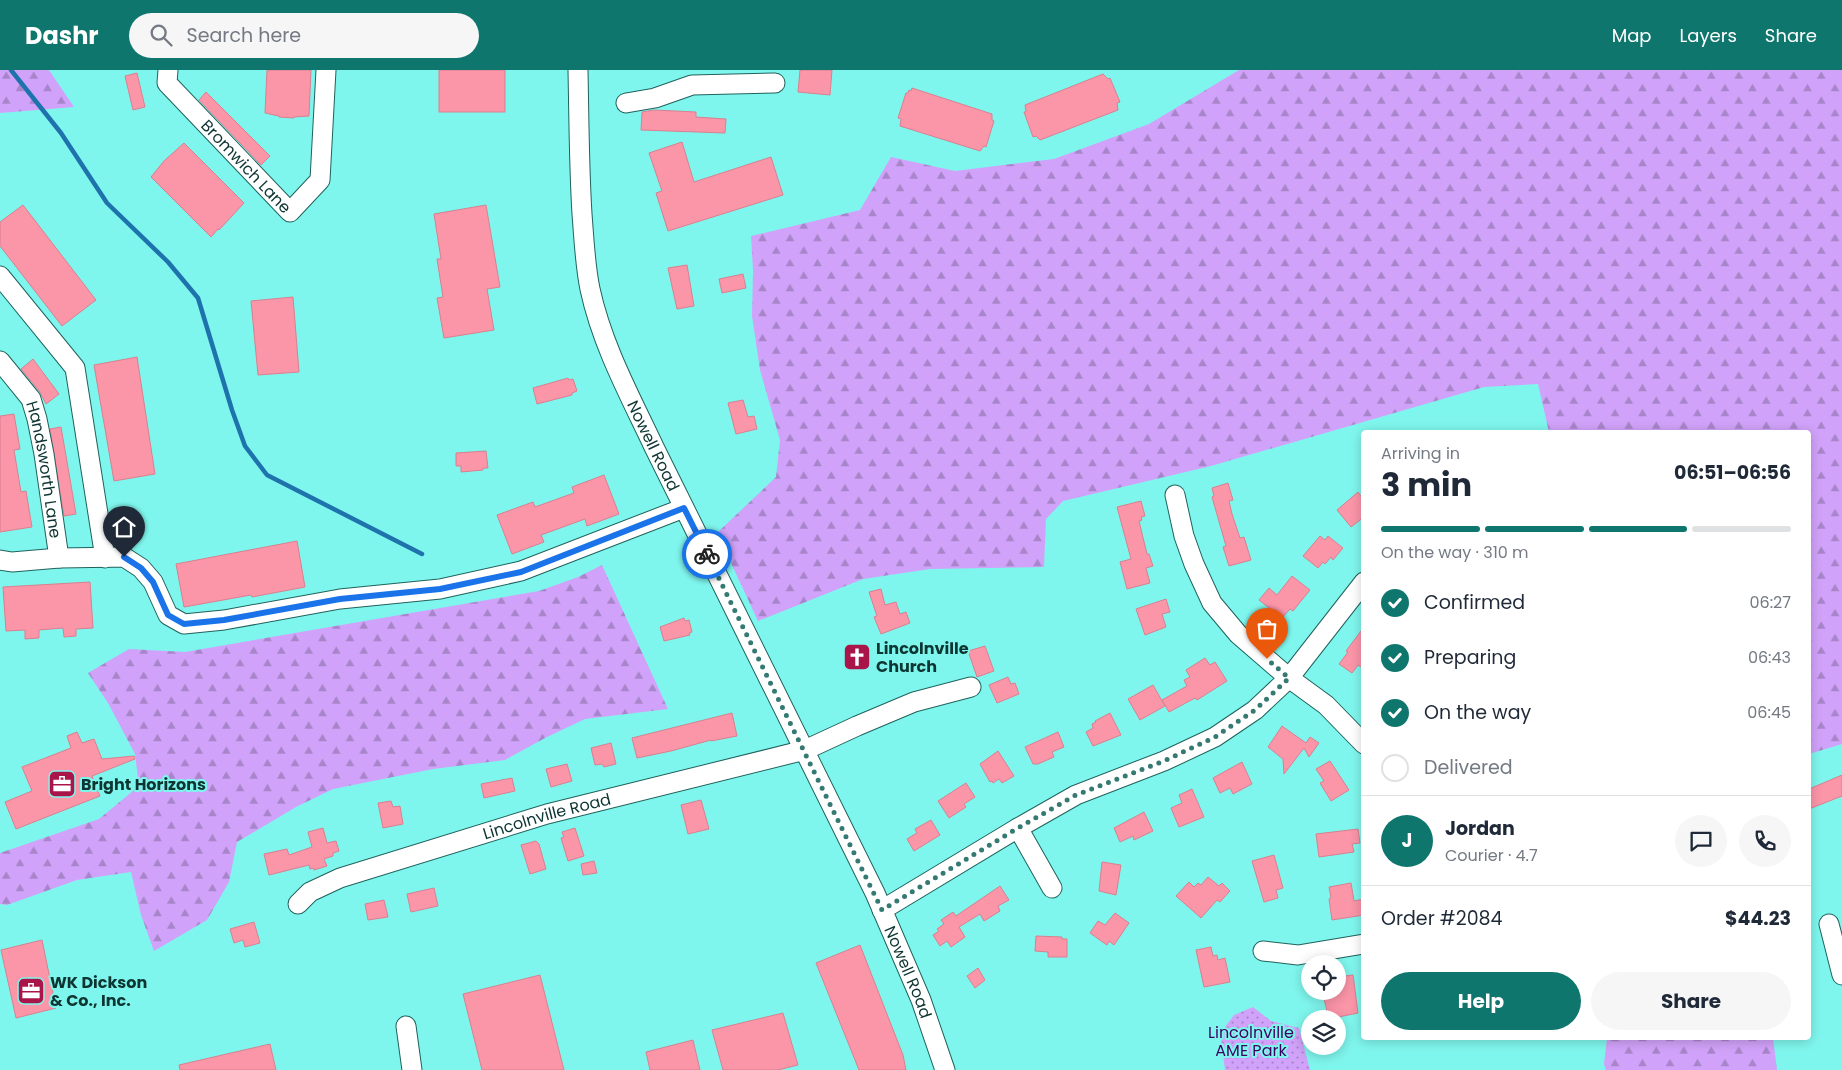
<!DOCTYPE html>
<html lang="en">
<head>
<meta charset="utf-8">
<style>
	:root { --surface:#fff; --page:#f6f6f7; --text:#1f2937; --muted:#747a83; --line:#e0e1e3; --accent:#0f766e }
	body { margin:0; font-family:Poppins,sans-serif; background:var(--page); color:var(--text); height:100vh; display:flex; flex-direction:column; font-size:19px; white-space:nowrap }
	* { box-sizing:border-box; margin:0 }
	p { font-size:16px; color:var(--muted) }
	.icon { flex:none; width:28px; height:28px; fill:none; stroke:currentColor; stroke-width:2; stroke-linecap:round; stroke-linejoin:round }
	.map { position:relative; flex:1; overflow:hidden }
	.sheet { position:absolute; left:1361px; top:360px; width:450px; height:610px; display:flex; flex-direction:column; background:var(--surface); border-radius:5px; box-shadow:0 2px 12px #0003 }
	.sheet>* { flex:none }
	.fabs { position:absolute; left:1301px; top:885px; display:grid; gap:10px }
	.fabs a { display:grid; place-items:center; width:45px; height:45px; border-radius:50%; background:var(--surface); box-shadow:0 2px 12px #0003; font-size:25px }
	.pin { position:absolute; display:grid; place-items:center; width:42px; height:42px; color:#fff; margin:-51px -21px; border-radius:50% 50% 50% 0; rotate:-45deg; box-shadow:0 0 5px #0007 }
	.pin .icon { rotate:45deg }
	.courier { position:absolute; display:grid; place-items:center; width:50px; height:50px; margin:-25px; border:4px solid #1a73e8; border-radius:50%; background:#fff; color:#222; box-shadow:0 1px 6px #0007 }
	.head em { font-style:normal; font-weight:700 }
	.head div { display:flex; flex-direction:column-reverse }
	.head { display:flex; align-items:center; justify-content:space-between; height:85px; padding:0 20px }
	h1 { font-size:32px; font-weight:700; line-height:38px }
	.bar { display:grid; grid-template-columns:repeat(4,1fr); gap:8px 5px; align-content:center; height:60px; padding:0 20px }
	.bar i { height:6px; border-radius:4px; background:var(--line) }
	.bar .active { background:var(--accent) }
	.bar p { grid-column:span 4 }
	.line { display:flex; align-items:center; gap:12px; padding:0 20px; border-top:1px solid var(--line) }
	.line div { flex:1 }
	.round { display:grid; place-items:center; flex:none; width:52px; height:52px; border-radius:26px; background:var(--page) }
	ol { padding:0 20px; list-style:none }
	li { display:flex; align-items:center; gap:15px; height:55px }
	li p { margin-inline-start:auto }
	li .icon { padding:5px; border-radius:50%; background:var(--accent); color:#fff; stroke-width:4 }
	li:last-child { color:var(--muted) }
	li i { width:28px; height:28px; border:2px solid var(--line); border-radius:50% }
	.action { display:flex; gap:10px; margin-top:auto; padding:10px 20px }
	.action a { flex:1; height:58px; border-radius:30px; background:var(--accent); color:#fff; font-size:20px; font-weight:700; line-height:58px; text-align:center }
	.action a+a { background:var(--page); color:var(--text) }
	header { display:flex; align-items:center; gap:30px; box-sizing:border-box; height:70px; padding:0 25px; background:var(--accent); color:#fff }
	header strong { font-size:24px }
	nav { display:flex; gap:28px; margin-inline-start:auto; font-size:18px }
	.search { width:350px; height:45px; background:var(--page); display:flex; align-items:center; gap:12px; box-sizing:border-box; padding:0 18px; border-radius:28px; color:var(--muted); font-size:19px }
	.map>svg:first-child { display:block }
	.forest { fill:url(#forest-firs) }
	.park { fill:url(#park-dots) }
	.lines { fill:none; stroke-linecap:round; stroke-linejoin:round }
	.stream { stroke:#1e73ac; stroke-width:4.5 }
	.building { fill:#fb95a8; stroke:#d88090 }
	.minor-casing { stroke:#20625d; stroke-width:21 }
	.minor { stroke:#fff; stroke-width:19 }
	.done { stroke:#357973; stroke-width:5; stroke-dasharray:0 9 }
	.route { stroke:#1a73e8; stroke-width:6 }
	.labels { text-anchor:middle; stroke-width:4; stroke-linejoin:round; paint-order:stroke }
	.street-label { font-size:16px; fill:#0d3532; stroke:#7ff6ed }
	.poi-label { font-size:16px; font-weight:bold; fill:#0d3532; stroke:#7ff6ed; text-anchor:start }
	.park-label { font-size:16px; fill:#3f0060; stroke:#7ff6ed }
</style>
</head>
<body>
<header>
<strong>Dashr</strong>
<div class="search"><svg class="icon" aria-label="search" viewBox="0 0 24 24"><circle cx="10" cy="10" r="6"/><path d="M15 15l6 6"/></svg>Search here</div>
<nav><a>Map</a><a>Layers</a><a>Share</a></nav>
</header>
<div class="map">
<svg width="1842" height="1000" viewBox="0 0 1842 1000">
	<defs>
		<pattern id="forest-firs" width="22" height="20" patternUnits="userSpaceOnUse" patternTransform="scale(1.25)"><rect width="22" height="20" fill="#d1a2f9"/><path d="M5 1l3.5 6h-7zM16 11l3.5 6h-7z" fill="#a885ca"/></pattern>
		<pattern id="park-dots" width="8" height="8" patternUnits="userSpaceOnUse" patternTransform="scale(1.25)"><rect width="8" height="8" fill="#d1a2f9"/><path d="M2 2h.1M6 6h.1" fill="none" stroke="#a885ca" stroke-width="1.8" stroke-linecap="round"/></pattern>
	</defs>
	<rect width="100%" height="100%" fill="#7ff6ed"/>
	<g class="forest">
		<path d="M0 0H49L74 37 0 43Z"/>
		<path d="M1239 0H1842V674L1809 684V362H1549L1538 314 1484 317 1211 396 1063 431 1046 449 1044 497 930 499 863 509 758 551 717 463 776 407 780 370 760 300 752 246 753 201 751 166 860 140 891 87 955 101 1054 89 1149 54Z"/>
		<path d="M602 495 668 639 585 649 545 668 505 690 433 699 333 719 296 737 237 772 229 812 207 850 154 881 141 845 131 802 77 810 7 835 0 834V783L99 749 139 716 135 684 108 633 88 603 129 579 185 582 539 521 578 507Z"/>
		<path d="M1607 968H1773L1777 1000H1606L1604 994Z"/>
	</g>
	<path class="park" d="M1253 937 1271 951 1299 958 1310 1000H1225L1220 962 1225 957 1234 945Z"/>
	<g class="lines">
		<path class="stream" d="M11 0 61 63 107 133 168 192 198 228 232 340 245 376 267 405 422 484"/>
	</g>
	<g class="building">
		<path d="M267 0H311L309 46 294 47V48L279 47V46L265 43Z"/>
		<rect x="439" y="0" width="66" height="42"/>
		<path d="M800 0H832L830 25 798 22Z"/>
		<path d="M137 3 145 37 133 40 125 6Z"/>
		<path d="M1103 4 1108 9 1110 8 1120 32 1117 33 1118 40 1040 70 1036 66 1033 67 1024 42H1026L1025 35Z"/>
		<path d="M912 18 992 44V50L994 51 986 77 984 76 980 81 900 56 901 49 898 48 906 23H908L909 20 911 21Z"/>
		<path d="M206 22 270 86 261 95 199 30Z"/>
		<path d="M654 40 696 42V47L726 49 725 63 641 60 642 42Z"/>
		<path d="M682 72 694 112 771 87 783 125 668 161 656 123 662 121 649 83Z"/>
		<path d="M184 73 244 133 219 160 218 159 211 167 151 107 164 91Z"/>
		<path d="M23 135 96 230 62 256 0 176V152Z"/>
		<path d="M486 135 500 217 487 219 494 260 444 268 437 228 443 227 437 189H441L434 144Z"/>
		<path d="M687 195 694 236 677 239 668 198Z"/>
		<path d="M743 204 746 218 722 223 719 209Z"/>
		<path d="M293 227 299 302 258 305 251 231Z"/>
		<path d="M137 287 155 404 114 411 94 295Z"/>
		<path d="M33 289 59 324 46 334 40 322 21 299Z"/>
		<path d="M568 308 569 310 573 309 577 321 572 323V325L537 334 533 318Z"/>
		<path d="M743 330 748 347 754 346 757 359 736 364 728 333Z"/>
		<path d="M14 344 20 379 14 380 21 422 26 421 32 457 0 462V346Z"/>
		<path d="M61 357 76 444 64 446 50 359Z"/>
		<path d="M486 381 488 398H483V400L461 402V396H456V383Z"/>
		<path d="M604 405 619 444 587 456 585 449 541 465 544 472 512 484 497 445 533 432 535 437 574 423 572 417Z"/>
		<path d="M1228 413 1233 430 1229 431 1232 444 1240 468 1244 467 1251 490 1229 496 1223 477 1226 476 1212 427 1214 426 1212 418Z"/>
		<path d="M1358 422 1364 430V447L1351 457 1337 440Z"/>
		<path d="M1141 431 1145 446 1141 447 1142 450 1139 451 1147 484H1149L1153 496 1146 498 1150 513 1127 519 1120 492 1131 489 1117 437Z"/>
		<path d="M1320 466 1325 470 1328 466 1343 478 1333 490 1331 487 1325 494 1323 492 1318 498 1303 486Z"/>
		<path d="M297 471 305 517 252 527 251 525 184 537 176 494Z"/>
		<path d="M1292 506 1310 520 1293 541 1290 539 1282 548 1259 530 1269 518 1277 525Z"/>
		<path d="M90 512 93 558 76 559V566L64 567 63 558 39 560V568L25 569V560L6 561 3 517Z"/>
		<path d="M881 519 885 535 896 532 900 544 906 542 910 553 881 564 874 547 877 546 869 522Z"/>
		<path d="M1166 529 1170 542 1162 544 1166 557 1145 565 1136 539Z"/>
		<path d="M684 548 685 551 689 550 692 562 689 563 690 565 664 571 660 557Z"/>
		<path d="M1364 557V599L1358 595 1352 603 1339 594 1348 582 1346 581Z"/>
		<path d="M985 576 994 601 977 607 968 581Z"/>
		<path d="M1205 588 1210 595 1215 592 1227 611 1197 630 1195 628 1169 642 1162 630 1187 616 1184 610 1190 607 1186 600Z"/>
		<path d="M1008 607 1011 614 1015 613 1019 624 997 633 989 615Z"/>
		<path d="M1153 615 1165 636 1140 650 1128 629Z"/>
		<path d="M732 643 737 666 711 671V670L671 681 637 688 632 668Z"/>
		<path d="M1110 643 1121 665 1093 676 1086 662 1093 658 1092 654 1096 652 1095 651Z"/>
		<path d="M1282 656 1306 673 1310 667 1319 673 1309 687 1304 678 1284 704 1283 689 1268 677Z"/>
		<path d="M77 662 82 673 94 669 102 689 134 686 135 689 92 706 100 726 16 759 5 732 32 721 22 697 71 678 67 666Z"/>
		<path d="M1058 662 1064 677 1052 682 1054 687 1038 694H1033L1025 677Z"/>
		<path d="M611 673 616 694 604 697 602 694 595 695 591 678Z"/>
		<path d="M998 681 1014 706 1002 713 999 709 993 713 992 711 990 712 980 694Z"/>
		<path d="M1330 691 1349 720 1331 731 1320 713 1324 711 1316 699Z"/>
		<path d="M1242 692 1252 714 1233 724 1230 718 1220 723 1213 708Z"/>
		<path d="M567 694 572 711 551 717 546 699Z"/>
		<path d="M1842 705V726L1809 739V719Z"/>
		<path d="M512 708 515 721 484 728 481 714Z"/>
		<path d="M966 713 975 727 964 734 966 737 949 748 938 731Z"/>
		<path d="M1192 719 1204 747 1179 757 1171 738 1182 733 1179 725Z"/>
		<path d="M701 730 709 759 688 764 681 735Z"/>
		<path d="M391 731 393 737 400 736 403 754 383 758 378 733Z"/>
		<path d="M1144 742 1153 761 1134 770 1133 766 1120 772 1114 758Z"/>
		<path d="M931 750 940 765 914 781 907 769 917 763 915 759Z"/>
		<path d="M323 758 327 773 336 771 339 781 333 783V786L324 789 327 796 314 800 313 798 310 799 309 795 269 805 264 784 287 779 289 785 312 777 308 762Z"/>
		<path d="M575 758 584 786 568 791 561 768 564 767 562 762Z"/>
		<path d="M1358 759 1360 773 1352 774 1354 782 1319 787 1316 764Z"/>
		<path d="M536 771 539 774 546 799 530 804 521 775Z"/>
		<path d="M1274 785 1283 818 1276 820 1278 828 1264 832 1252 791Z"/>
		<path d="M594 791 597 803 583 805 581 794Z"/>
		<path d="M1102 792 1121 795 1116 825 1099 821Z"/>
		<path d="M1208 807 1219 816 1222 813 1230 821 1220 832 1217 830 1201 848 1176 826 1189 812 1194 817 1198 813 1201 815Z"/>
		<path d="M1351 813 1354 831 1364 829V845L1332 850 1329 829 1331 828 1329 817Z"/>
		<path d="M1000 816 1009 830 998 836 1000 841 984 851 980 844 959 857 965 867 951 877 947 871 940 876 933 865 939 861 937 859 944 854 941 850 953 842 956 846Z"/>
		<path d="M434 818 438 836 411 842 407 824Z"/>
		<path d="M384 830 388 847 368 850 365 834Z"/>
		<path d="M1115 843 1129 853 1114 875 1109 871 1107 875 1090 863 1098 851 1105 855Z"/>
		<path d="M254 852 260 873 245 877 243 870 234 873 230 859Z"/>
		<path d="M1036 866 1062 867V869H1067V887H1048V882L1035 881Z"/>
		<path d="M42 870 56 938 16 948 1 880Z"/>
		<path d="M860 875 903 985 906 1000H859L816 893Z"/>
		<path d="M1211 877 1213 886 1217 885 1218 890 1225 888 1230 912 1204 917 1196 880Z"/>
		<path d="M978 898 985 910 975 918 967 906Z"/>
		<path d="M540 905 564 1000H482L463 924Z"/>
		<path d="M1353 905 1358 943 1329 949 1322 921H1338V907Z"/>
		<path d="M783 943 798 995 778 1000H723L712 960Z"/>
		<path d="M693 970 700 1000H650L646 982Z"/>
		<path d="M270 974 276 1000H180L179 995Z"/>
	</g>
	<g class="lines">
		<g class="minor-casing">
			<g id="minor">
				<path id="s1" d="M168 0 167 13 290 142 320 110 326 0"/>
				<path id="s2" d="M578 0C579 48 579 96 582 144 584 169 585 195 590 219 602 275 630 326 654 377L875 823 921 930 945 1000"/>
				<path d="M626 33 655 28 692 15 775 13"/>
				<path d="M0 206 75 298 105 488"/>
				<path id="s3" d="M0 291 31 329 37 349 44 384 59 488"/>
				<path d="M1175 425 1184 466 1194 494 1212 533 1238 564 1289 608 1326 635 1364 674"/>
				<path d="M0 490 12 492 59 488 124 487 141 498 153 512 168 545 184 554 224 550 340 529 440 519 521 501 684 438"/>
				<path d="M1018 758 1052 818"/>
				<path id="s4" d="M298 834 310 822 340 808 547 744 805 680 857 656 914 632 971 617"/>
				<path d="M882 840 1018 758 1076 725 1164 691 1215 667 1255 640 1289 608 1364 512"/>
				<path d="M1829 854 1842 905"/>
				<path d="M1263 881 1298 885 1364 874"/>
				<path d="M406 956 412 1000"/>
			</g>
		</g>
		<use href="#minor" class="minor"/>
	</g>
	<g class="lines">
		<path class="done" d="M707 484 882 840 1018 758 1076 725 1164 691 1215 667 1255 640 1289 608 1267 589"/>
		<path class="route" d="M124 487 141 498 153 512 168 545 184 554 224 550 340 529 440 519 521 502 684 438 707 484"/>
	</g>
	<defs>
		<g id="church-square" transform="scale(1.4375)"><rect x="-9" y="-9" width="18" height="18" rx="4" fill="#a91549" stroke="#7ff6ed"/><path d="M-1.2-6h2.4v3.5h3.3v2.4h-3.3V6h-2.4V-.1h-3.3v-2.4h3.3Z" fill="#fff"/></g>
		<g id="office-square" transform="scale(1.4375)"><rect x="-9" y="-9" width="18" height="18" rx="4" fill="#a91549" stroke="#7ff6ed"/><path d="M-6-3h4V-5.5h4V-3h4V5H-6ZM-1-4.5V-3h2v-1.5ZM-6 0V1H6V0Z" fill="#fff"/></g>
	</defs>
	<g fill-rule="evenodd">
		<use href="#church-square" x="857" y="587"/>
		<use href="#office-square" x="62" y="714"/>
		<use href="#office-square" x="31" y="921"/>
	</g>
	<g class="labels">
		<g class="street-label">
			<text dy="6" stroke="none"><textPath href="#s1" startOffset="128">Bromwich Lane</textPath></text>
			<text dy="6" stroke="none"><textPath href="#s2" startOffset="389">Nowell Road</textPath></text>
			<text dy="6" stroke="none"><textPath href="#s3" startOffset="121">Handsworth Lane</textPath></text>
			<text dy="6" stroke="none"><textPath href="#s4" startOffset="266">Lincolnville Road</textPath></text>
			<text dy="6" stroke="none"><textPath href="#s2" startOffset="974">Nowell Road</textPath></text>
		</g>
		<g class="poi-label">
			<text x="876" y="584">Lincolnville<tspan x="876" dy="18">Church</tspan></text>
			<text x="81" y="720">Bright Horizons</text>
			<text x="50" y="918">WK Dickson<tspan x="50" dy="18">&amp; Co., Inc.</tspan></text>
		</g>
		<g class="park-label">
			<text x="1251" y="968">Lincolnville<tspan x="1251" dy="18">AME Park</tspan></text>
		</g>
	</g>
</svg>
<div class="fabs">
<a><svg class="icon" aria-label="locate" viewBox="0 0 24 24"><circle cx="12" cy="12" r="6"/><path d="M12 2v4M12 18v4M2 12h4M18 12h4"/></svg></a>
<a><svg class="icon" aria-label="layers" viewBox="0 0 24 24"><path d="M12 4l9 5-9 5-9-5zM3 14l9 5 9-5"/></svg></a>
</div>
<div class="pin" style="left:1267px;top:589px;background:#ea580c"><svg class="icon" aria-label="bag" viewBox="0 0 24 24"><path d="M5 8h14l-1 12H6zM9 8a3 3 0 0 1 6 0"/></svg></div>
<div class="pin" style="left:124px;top:487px;background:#1f2937"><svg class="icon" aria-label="home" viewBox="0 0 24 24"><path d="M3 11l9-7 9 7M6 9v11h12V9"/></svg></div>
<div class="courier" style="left:707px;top:484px"><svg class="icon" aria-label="bike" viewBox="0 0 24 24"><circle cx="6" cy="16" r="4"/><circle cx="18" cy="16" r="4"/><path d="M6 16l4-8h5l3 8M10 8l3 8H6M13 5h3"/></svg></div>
<section class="sheet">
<div class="head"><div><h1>3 min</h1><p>Arriving in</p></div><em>06:51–06:56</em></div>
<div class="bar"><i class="active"></i><i class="active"></i><i class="active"></i><i></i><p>On the way · 310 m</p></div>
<ol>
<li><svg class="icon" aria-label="check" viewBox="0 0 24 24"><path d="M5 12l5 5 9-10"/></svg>Confirmed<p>06:27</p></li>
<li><svg class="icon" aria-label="check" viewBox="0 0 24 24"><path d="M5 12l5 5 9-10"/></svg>Preparing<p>06:43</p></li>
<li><svg class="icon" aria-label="check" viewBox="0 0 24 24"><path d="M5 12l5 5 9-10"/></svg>On the way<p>06:45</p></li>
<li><i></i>Delivered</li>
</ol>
<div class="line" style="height:90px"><b class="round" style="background:var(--accent);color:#fff">J</b><div><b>Jordan</b><p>Courier · 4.7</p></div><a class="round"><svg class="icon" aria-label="chat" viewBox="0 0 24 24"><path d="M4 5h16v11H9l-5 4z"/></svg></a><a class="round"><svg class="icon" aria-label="phone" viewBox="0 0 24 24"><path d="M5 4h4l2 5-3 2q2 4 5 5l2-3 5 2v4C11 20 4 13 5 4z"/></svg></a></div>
<div class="line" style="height:65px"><div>Order #2084</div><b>$44.23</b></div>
<div class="action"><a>Help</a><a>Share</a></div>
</section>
</div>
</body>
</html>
